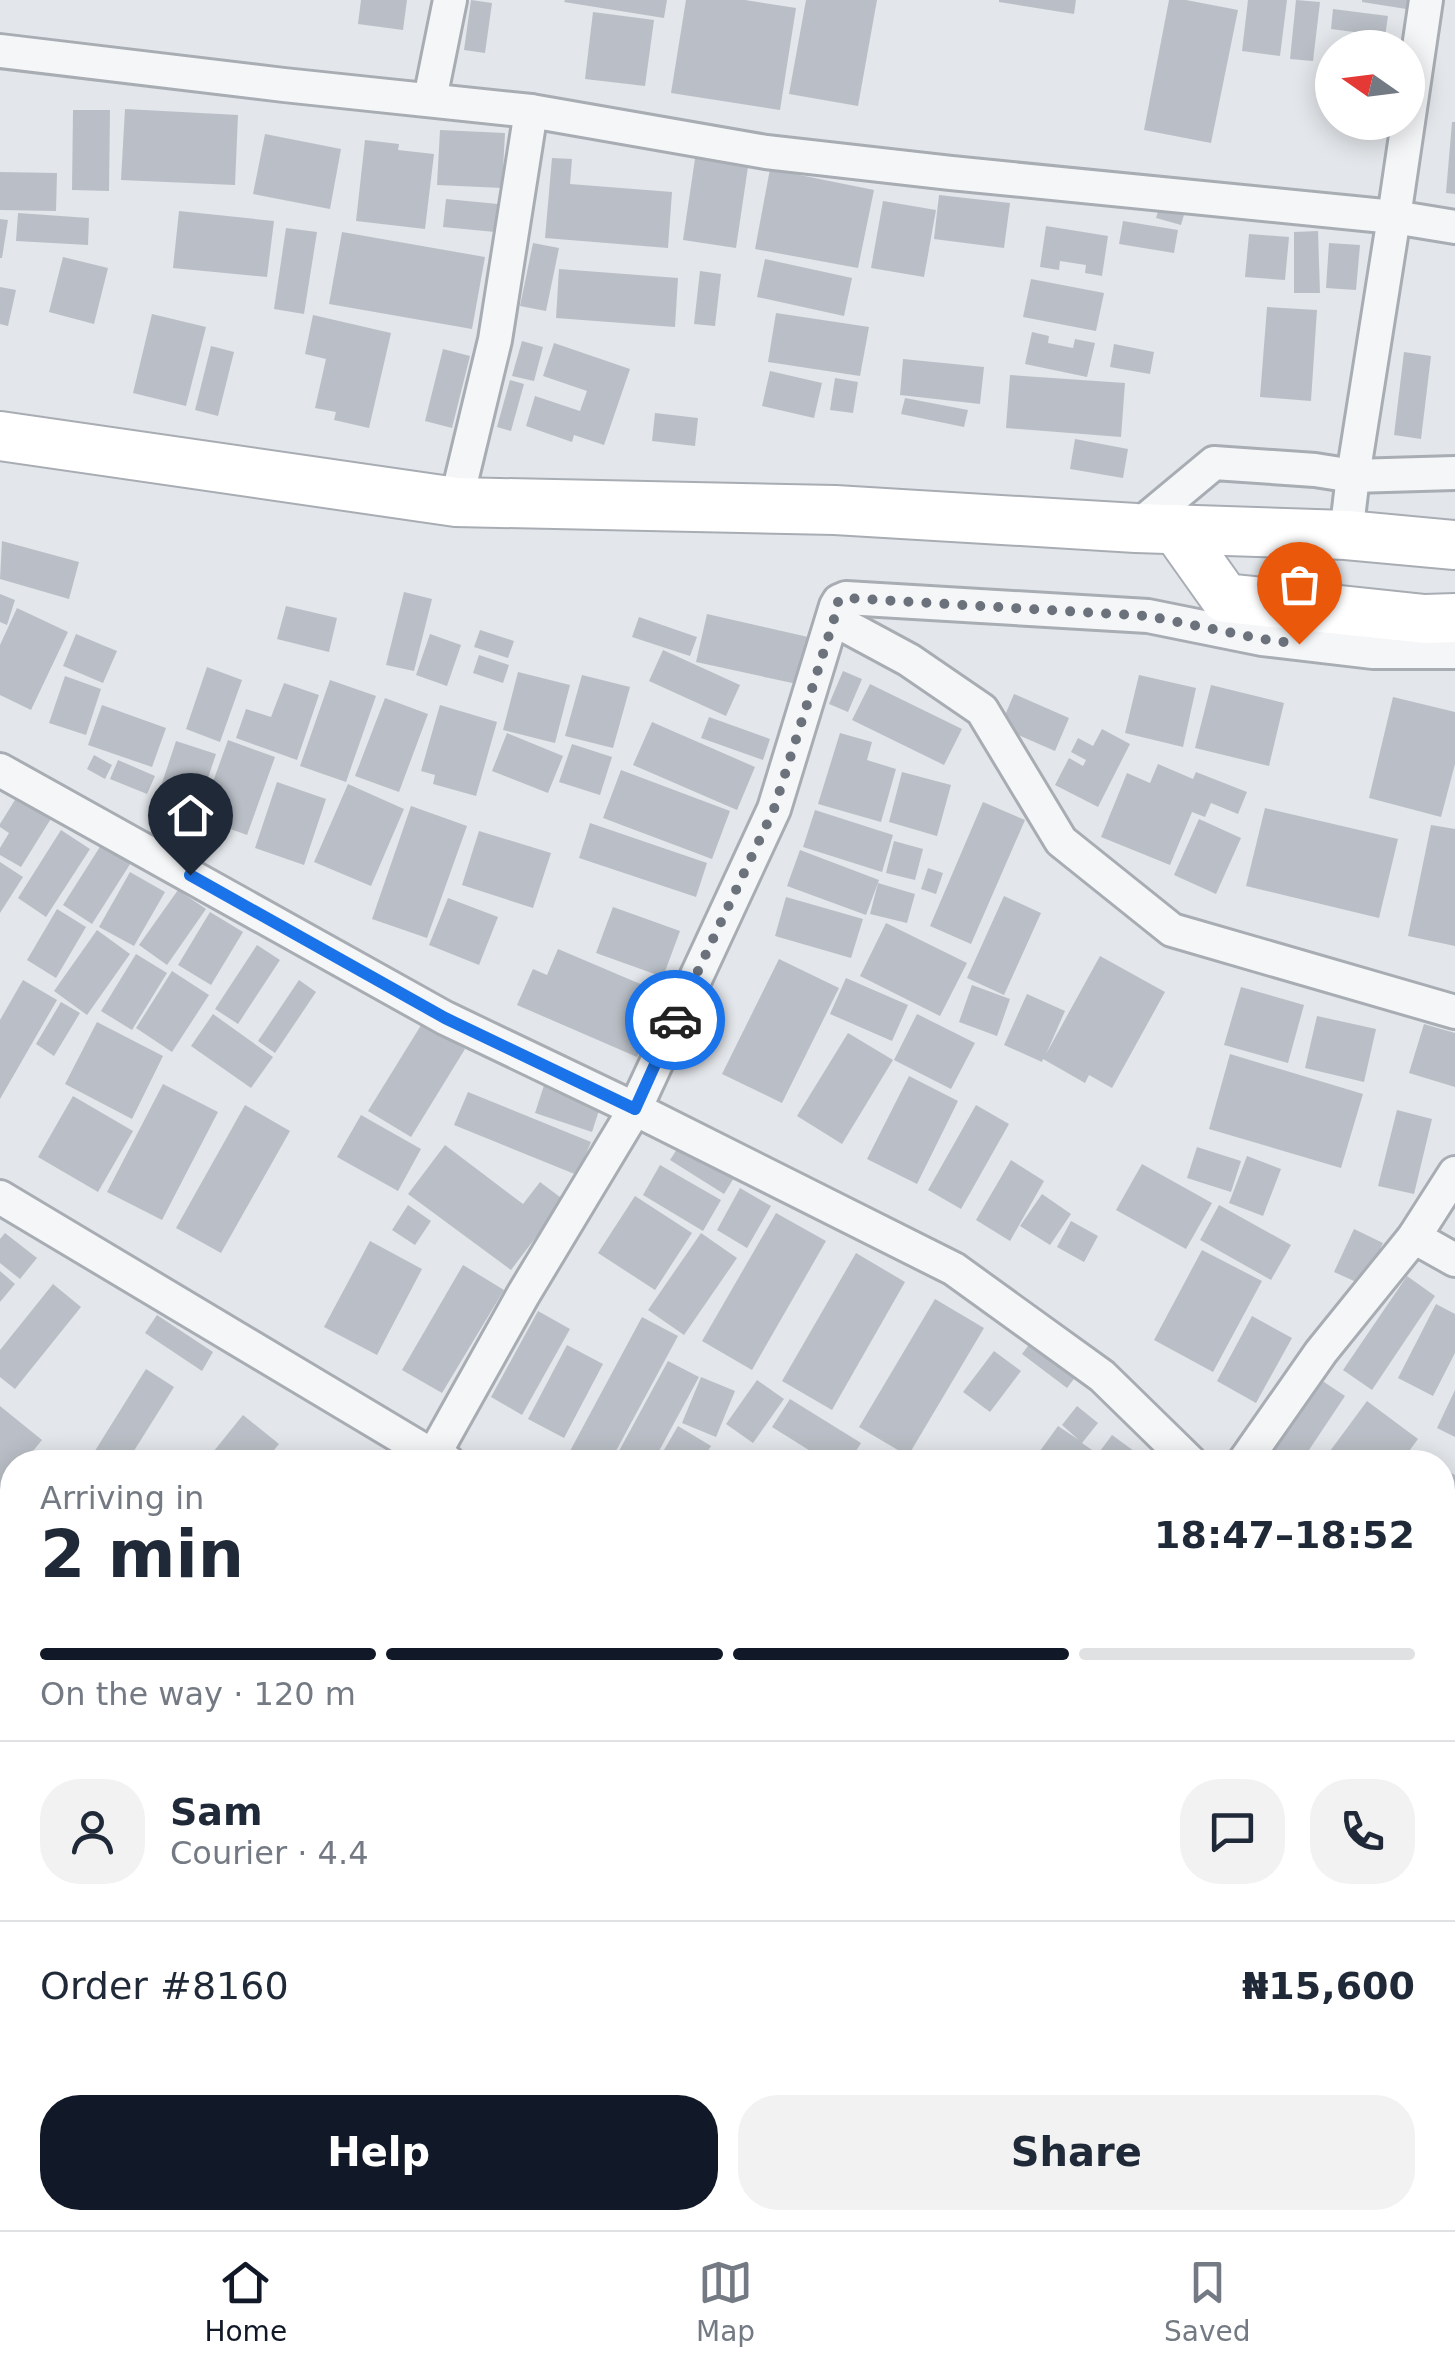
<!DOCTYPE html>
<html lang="en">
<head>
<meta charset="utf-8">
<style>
	:root { --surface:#fff; --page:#f2f2f3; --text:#1f2937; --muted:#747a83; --line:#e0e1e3; --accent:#111827 }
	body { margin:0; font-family:"DejaVu Sans",sans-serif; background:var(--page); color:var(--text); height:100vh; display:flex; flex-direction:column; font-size:38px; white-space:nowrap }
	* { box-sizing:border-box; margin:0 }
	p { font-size:32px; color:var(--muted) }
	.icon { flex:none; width:55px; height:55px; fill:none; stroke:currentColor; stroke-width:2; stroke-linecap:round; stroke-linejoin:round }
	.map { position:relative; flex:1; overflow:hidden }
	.side { position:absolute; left:0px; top:1450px; width:1455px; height:780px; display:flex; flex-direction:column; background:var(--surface); border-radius:40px 40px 0 0; box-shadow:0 5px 25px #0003 }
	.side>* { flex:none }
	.needle { width:65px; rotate:284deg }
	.buttons { position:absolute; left:1315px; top:30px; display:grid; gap:20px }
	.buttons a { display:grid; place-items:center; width:110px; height:110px; border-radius:50%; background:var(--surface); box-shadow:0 5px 25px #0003; font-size:50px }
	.pin { position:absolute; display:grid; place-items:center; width:85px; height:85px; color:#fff; margin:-102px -42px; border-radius:50% 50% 50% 0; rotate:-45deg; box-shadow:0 0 10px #0007 }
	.pin .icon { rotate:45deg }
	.courier { position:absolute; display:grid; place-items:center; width:100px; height:100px; margin:-50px; border:8px solid #1a73e8; border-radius:50%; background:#fff; color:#222; box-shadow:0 2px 12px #0007 }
	.summary em { font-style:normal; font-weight:700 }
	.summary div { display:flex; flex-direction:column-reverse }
	.summary { display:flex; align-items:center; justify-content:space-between; height:170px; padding:0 40px }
	h1 { font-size:65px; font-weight:700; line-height:75px }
	.bar { display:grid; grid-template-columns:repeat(4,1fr); gap:15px 10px; align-content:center; height:120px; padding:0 40px }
	.bar i { height:12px; border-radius:8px; background:var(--line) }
	.bar .on { background:var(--accent) }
	.bar p { grid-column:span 4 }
	.line { display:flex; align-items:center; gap:25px; padding:0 40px; border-top:2px solid var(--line) }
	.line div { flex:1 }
	.round { display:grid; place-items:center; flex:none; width:105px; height:105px; border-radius:40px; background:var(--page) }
	.primary-button { display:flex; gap:20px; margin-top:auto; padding:20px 40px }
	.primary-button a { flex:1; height:115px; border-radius:40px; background:var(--accent); color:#fff; font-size:40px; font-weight:700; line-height:115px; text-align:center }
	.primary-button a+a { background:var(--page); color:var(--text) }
	.tab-bar { display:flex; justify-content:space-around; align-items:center; height:140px; border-top:2px solid var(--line); background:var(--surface); font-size:28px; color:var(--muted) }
	.tab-bar a { display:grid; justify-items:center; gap:5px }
	.tab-bar .on { color:var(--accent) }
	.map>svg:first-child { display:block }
	.building { fill:#babfc7 }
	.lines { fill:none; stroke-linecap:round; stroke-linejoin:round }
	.street-casing { stroke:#a8adb4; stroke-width:38 }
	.secondary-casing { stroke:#a8adb4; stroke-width:52 }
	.street { stroke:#f5f6f8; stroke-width:32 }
	.secondary { stroke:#fff; stroke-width:48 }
	.done { stroke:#6b727c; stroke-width:10; stroke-dasharray:0 18 }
	.route { stroke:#1a73e8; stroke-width:12 }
</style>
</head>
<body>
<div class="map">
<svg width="1455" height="2230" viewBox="0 0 1455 2230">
	<rect width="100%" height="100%" fill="#e3e6ea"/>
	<g class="building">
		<path d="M361 0H407L403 30 358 24Z"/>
		<path d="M471 0 492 3 485 53 464 50Z"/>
		<path d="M565 0H667L664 18 564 2Z"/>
		<path d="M686 0H745L796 8 780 110 671 93Z"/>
		<path d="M806 0H877L858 106 789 94Z"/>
		<path d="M999 0H1076L1074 14 999 2Z"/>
		<path d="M1169 0H1186L1238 10 1211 143 1144 130Z"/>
		<path d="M1248 0H1287L1280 56 1242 51Z"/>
		<path d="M1296 0 1320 2 1313 61 1290 59Z"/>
		<path d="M1362 0H1421L1419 11 1362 2Z"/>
		<path d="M1333 9 1388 16 1385 36 1331 29Z"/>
		<path d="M593 12 654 20 645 86 585 79Z"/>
		<path d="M125 109 238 115 235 185 121 180Z"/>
		<path d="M73 110H110L109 191 72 190Z"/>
		<path d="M1452 122H1455V194L1446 193Z"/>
		<path d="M440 130 505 133 502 188 437 185Z"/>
		<path d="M265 134 341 149 330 209 253 194Z"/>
		<path d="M365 140 399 144 398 150 434 154 425 229 356 221Z"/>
		<path d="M696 152 749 160 736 248 683 240Z"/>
		<path d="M552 158 572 159 570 184 672 192 668 248 545 238Z"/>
		<path d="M770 169 874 190 858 268 755 249Z"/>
		<path d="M0 172 57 173 56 211 0 210Z"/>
		<path d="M939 195 1010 203 1004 248 934 239Z"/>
		<path d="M446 199 498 204 495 232 443 227Z"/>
		<path d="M883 201 936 210 924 277 871 268Z"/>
		<path d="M1161 201 1186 208 1181 225 1156 218Z"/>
		<path d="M179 211 274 221 267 277 173 268Z"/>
		<path d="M18 213 89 218 88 245 16 241Z"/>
		<path d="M0 219 8 220 2 258H0Z"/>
		<path d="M1123 221 1178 230 1174 253 1119 244Z"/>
		<path d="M1046 226 1108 236 1102 276 1085 273 1086 265 1060 261 1059 270 1040 267Z"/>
		<path d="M286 228 317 232 304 314 274 309Z"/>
		<path d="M1318 231 1320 293H1294V232Z"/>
		<path d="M342 232 485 257 472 329 329 304Z"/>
		<path d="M1249 234 1289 237 1285 280 1245 277Z"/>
		<path d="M533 243 559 248 546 311 520 306Z"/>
		<path d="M1329 243 1360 245 1356 290 1326 288Z"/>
		<path d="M63 257 108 268 94 324 49 312Z"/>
		<path d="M765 259 852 278 844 316 757 297Z"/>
		<path d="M559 269 678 278 675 327 556 318Z"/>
		<path d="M700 271 721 274 715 326 694 324Z"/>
		<path d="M1031 279 1104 293 1096 331 1023 317Z"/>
		<path d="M0 287 16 290 8 326 0 324Z"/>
		<path d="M1267 307 1317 310 1311 401 1260 397Z"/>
		<path d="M776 313 869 327 860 376 768 362Z"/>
		<path d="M152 314 206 327 186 406 133 393Z"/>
		<path d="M313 315 391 333 369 428 334 420 336 412 315 408 326 359 305 354Z"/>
		<path d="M1032 332 1049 336 1048 343 1073 348 1075 339 1095 343 1087 377 1025 364Z"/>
		<path d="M522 341 543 347 534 381 512 376Z"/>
		<path d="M554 343 630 369 604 445 574 435 572 442 526 426 535 396 580 411 587 391 543 376Z"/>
		<path d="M1114 344 1154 352 1150 374 1110 367Z"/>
		<path d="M211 346 234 352 218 416 195 410Z"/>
		<path d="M443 349 470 356 452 428 425 421Z"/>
		<path d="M1404 352 1431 356 1421 439 1394 435Z"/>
		<path d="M903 359 984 367 980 404 900 395Z"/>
		<path d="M770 371 822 383 814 418 762 406Z"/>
		<path d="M1010 375 1125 383 1121 437 1006 428Z"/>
		<path d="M835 378 858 382 853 413 830 410Z"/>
		<path d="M510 380 524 384 511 431 497 427Z"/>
		<path d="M905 398 968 410 964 427 901 414Z"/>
		<path d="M655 413 698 418 695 446 652 441Z"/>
		<path d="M1075 439 1128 449 1123 478 1070 469Z"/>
		<path d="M2 541 79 562 69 599 0 579Z"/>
		<path d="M404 592 432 599 414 671 386 665Z"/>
		<path d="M0 594 15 600 7 625 0 622Z"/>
		<path d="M286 606 337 618 329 652 277 639Z"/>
		<path d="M17 608 68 632 31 710 0 695V645Z"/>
		<path d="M707 614 808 637 797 684 696 662Z"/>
		<path d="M639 617 697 637 690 656 632 637Z"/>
		<path d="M480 630 514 641 508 658 474 647Z"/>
		<path d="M76 634 117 651 103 683 63 666Z"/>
		<path d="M430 634 461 645 447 686 416 675Z"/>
		<path d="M663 650 740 685 726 716 649 681Z"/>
		<path d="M479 655 509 665 503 683 473 673Z"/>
		<path d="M207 667 242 680 220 742 186 729Z"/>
		<path d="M843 671 862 679 848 712 829 704Z"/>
		<path d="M518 672 570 685 555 743 503 730Z"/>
		<path d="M582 675 630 687 613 748 565 736Z"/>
		<path d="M1139 675 1196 688 1183 747 1125 733Z"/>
		<path d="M65 676 101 689 86 735 49 723Z"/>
		<path d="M330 680 376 696 346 782 300 766Z"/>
		<path d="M284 683 319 695 297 760 236 738 246 709 271 717Z"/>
		<path d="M870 684 962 729 944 765 852 720Z"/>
		<path d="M1211 685 1284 703 1269 766 1195 748Z"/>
		<path d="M1014 694 1069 718 1055 751 1000 727Z"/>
		<path d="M1393 697 1455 712V764L1441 817 1369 798Z"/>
		<path d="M385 698 428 714 399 792 355 776Z"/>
		<path d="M102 705 166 728 152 767 88 745Z"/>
		<path d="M440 705 497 722 476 796 433 784 435 775 421 771Z"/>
		<path d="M709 717 770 739 763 760 701 738Z"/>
		<path d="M652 722 755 767 737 810 633 765Z"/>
		<path d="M1102 729 1130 744 1098 807 1055 785 1069 758 1083 766 1086 760 1071 752 1078 738 1093 746Z"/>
		<path d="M507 733 563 756 548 793 492 771Z"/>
		<path d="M840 733 872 742 867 760 896 769 881 822 818 804Z"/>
		<path d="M228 740 275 757 247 835 200 818Z"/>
		<path d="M176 741 216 754 200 802 160 789Z"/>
		<path d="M572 744 612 757 600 795 559 782Z"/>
		<path d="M94 755 112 765 105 779 87 769Z"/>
		<path d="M118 760 155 776 147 794 110 779Z"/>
		<path d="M1158 764 1193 779 1196 772 1247 792 1238 814 1211 803 1205 817 1192 812 1170 865 1101 837 1127 773 1150 783Z"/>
		<path d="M621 770 730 811 712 859 603 818Z"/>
		<path d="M902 772 951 785 937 836 889 822Z"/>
		<path d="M277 782 326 799 304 865 255 848Z"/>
		<path d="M348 784 404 809 371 886 314 862Z"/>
		<path d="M23 787 57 809 21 867 0 855V848L9 833 0 827V824Z"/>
		<path d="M983 802 1025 820 971 944 930 926Z"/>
		<path d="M411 806 467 826 427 938 372 919Z"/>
		<path d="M1265 808 1398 839 1379 918 1246 886Z"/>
		<path d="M815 810 893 835 882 872 803 847Z"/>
		<path d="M1199 819 1241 838 1216 894 1174 875Z"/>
		<path d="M590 823 707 863 696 897 579 858Z"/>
		<path d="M1431 825 1455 829V946L1408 936Z"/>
		<path d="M61 830 90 849 46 917 18 898Z"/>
		<path d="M479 831 551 853 533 908 462 885Z"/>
		<path d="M894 841 923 849 915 880 886 873Z"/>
		<path d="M103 842 132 861 92 924 63 905Z"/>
		<path d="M800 850 879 880 866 915 787 886Z"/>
		<path d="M0 862 23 877 0 913Z"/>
		<path d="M928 868 943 873 936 894 921 889Z"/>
		<path d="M130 872 165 892 134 946 99 927Z"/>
		<path d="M878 883 915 894 907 923 870 914Z"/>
		<path d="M178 890 206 909 167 965 139 945Z"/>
		<path d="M1004 896 1041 913 1004 995 967 978Z"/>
		<path d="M786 897 863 919 851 958 775 936Z"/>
		<path d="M448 898 498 917 479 965 429 945Z"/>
		<path d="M613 907 680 931 663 977 596 953Z"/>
		<path d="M57 909 86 927 56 978 27 960Z"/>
		<path d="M210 912 243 932 211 985 178 965Z"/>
		<path d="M886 923 967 963 940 1016 860 976Z"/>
		<path d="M97 930 130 954 87 1015 54 991Z"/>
		<path d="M257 945 280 960 238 1024 215 1009Z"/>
		<path d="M558 949 664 994 637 1057 517 1005 533 969 547 975Z"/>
		<path d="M136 954 167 973 132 1030 101 1011Z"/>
		<path d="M1100 956 1165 992 1112 1088 1089 1075 1085 1083 1043 1059 1042 1062 1004 1045 1027 994 1065 1011 1046 1054Z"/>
		<path d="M779 959 839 988 782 1103 722 1074Z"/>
		<path d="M172 971 209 995 172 1052 136 1028Z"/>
		<path d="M846 978 908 1005 892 1041 830 1014Z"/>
		<path d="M23 980 57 1000 0 1099V1020Z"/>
		<path d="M299 980 316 992 275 1053 258 1041Z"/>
		<path d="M972 985 1010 999 997 1036 959 1022Z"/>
		<path d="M1241 987 1304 1005 1288 1063 1224 1045Z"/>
		<path d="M61 1002 80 1013 54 1056 36 1044Z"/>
		<path d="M213 1014 273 1057 251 1088 191 1046Z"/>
		<path d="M917 1014 975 1043 951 1089 894 1060Z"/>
		<path d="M1317 1016 1376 1029 1364 1082 1305 1068Z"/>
		<path d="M97 1022 163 1056 132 1119 65 1084Z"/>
		<path d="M423 1022 465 1049 411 1137 368 1111Z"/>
		<path d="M1424 1024 1455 1033V1087L1409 1073Z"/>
		<path d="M848 1033 893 1060 842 1144 797 1116Z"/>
		<path d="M1230 1054 1363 1094 1341 1168 1209 1129Z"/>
		<path d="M547 1076 604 1095 592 1132 535 1113Z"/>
		<path d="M909 1076 958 1101 917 1184 867 1159Z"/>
		<path d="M163 1084 218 1112 162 1220 107 1192Z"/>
		<path d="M468 1092 591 1142 577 1175 454 1125Z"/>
		<path d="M73 1096 133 1131 98 1192 38 1157Z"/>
		<path d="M245 1105 290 1131 221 1253 176 1228Z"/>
		<path d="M976 1105 1009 1124 961 1209 928 1190Z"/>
		<path d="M1397 1110 1432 1119 1414 1194 1378 1186Z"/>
		<path d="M361 1115 421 1149 398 1191 337 1157Z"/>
		<path d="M684 1138 737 1173 724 1194 670 1160Z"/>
		<path d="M445 1145 523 1204 540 1182 564 1200 511 1270 408 1194Z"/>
		<path d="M1197 1147 1241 1161 1231 1192 1187 1178Z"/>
		<path d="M1247 1156 1281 1169 1263 1216 1229 1203Z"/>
		<path d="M1011 1160 1044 1181 1010 1241 976 1220Z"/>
		<path d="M1142 1164 1212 1203 1186 1249 1116 1210Z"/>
		<path d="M660 1165 721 1200 703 1231 643 1195Z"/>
		<path d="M740 1188 771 1206 747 1248 717 1230Z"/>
		<path d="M1042 1194 1071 1214 1050 1245 1020 1226Z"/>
		<path d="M635 1196 692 1233 655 1290 598 1253Z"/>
		<path d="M408 1205 431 1221 415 1245 392 1230Z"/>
		<path d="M1219 1205 1291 1245 1271 1280 1200 1240Z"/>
		<path d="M776 1213 826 1241 752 1370 702 1341Z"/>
		<path d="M1071 1221 1098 1236 1084 1262 1057 1247Z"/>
		<path d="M1354 1229 1383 1243 1363 1285 1334 1272Z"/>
		<path d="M5 1233 37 1258 20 1279 0 1263V1239Z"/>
		<path d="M701 1233 737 1258 684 1335 648 1310Z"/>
		<path d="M370 1241 422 1269 377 1355 324 1327Z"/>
		<path d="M1202 1250 1262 1281 1213 1372 1154 1340Z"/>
		<path d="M856 1253 905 1282 832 1410 782 1381Z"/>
		<path d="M463 1265 504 1290 442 1393 402 1370Z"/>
		<path d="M0 1271 15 1284 0 1302Z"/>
		<path d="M1407 1276 1435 1296 1372 1390 1343 1370Z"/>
		<path d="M53 1284 81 1307 15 1389 0 1377V1350Z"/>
		<path d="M935 1299 984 1328 908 1456 859 1427Z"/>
		<path d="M1436 1304 1455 1314V1353L1433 1396 1398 1378Z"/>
		<path d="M538 1311 570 1329 522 1415 491 1397Z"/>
		<path d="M157 1315 213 1352 202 1371 145 1333Z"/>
		<path d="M1252 1316 1292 1338 1256 1403 1217 1381Z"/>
		<path d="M642 1317 678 1336 610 1462H590L570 1451Z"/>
		<path d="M1034 1338 1080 1371 1067 1388 1022 1354Z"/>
		<path d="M567 1345 603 1364 564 1438 528 1419Z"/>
		<path d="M994 1351 1021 1371 990 1412 963 1392Z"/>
		<path d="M668 1361 699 1377 653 1462H613Z"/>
		<path d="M146 1369 174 1387 127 1462H88Z"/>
		<path d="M701 1377 735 1391 716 1437 682 1423Z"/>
		<path d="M757 1380 784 1399 753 1443 726 1424Z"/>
		<path d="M1321 1380 1345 1396 1301 1462H1283L1271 1455Z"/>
		<path d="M1455 1390V1437L1437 1428Z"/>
		<path d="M790 1399 861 1443 849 1462H828L772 1427Z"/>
		<path d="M1367 1401 1418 1439 1401 1462H1322Z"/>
		<path d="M0 1406 42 1440 24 1462H12V1476L0 1491Z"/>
		<path d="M1077 1406 1098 1423 1082 1443 1092 1450 1084 1462H1032L1058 1426 1079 1440 1062 1425Z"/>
		<path d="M243 1415 279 1444 264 1462H205Z"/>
		<path d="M678 1426 711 1446 701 1462H657Z"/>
		<path d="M1112 1435 1138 1454 1132 1462H1092Z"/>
		<path d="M1442 1468 1455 1475V1523L1442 1545Z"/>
		<path d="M0 1541 12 1549V1567L0 1586Z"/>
		<path d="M1455 1551V1615L1442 1609V1573Z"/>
		<path d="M12 1579V1656L0 1650V1604Z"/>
		<path d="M0 1691 12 1697V1717L0 1711Z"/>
		<path d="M0 1715 12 1723 0 1746Z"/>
		<path d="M12 1749V1822L0 1812V1803L8 1791 0 1785V1766Z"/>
		<path d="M0 1825 12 1835V1856L0 1870Z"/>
		<path d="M1455 1848V1881L1442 1873V1867Z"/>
		<path d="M12 1870V1936L0 1951V1884Z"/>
		<path d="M12 1947V2061L0 2052V1964Z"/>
		<path d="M1442 1961 1455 1970V1988L1442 2006Z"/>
		<path d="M159 2218H218L209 2230H176Z"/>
		<path d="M273 2218H286L303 2230H264Z"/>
		<path d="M325 2218H394L411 2230H320L318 2228Z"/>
		<path d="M499 2218H535L546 2225 543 2230H490Z"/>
		<path d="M551 2218H640L656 2230H589L594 2223 587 2218 578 2230H568Z"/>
		<path d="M876 2218H935L937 2219 929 2230H868Z"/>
		<path d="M962 2218H1004L996 2230H954Z"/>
		<path d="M1020 2218H1029L1047 2230H1011Z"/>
		<path d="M1049 2218H1090L1082 2230H1068Z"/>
		<path d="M1161 2218H1251L1243 2230H1180Z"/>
	</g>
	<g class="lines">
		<g class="street-casing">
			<g id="street">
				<path d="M0 51 284 85 531 111 766 152 951 173 1394 217 1455 227"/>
				<path d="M430 99 450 0"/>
				<path d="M456 502 495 340 531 111"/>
				<path d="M1136 528 1214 463 1315 470 1353 476 1455 473"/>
				<path d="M1346 535 1353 476 1394 217 1426 0"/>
				<path d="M833 619 909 660 982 710 1061 841 1172 930 1455 1012"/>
				<path d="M0 770 445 1018 635 1109 954 1269 1102 1376 1190 1462"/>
				<path d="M0 1197 433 1456 448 1462"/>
				<path d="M1414 1237 1455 1260"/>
				<path d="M433 1456 523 1295 635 1109 774 809 836 606 839 601 846 598 1148 616 1262 639 1373 652H1455"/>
				<path d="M1244 1462 1321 1352 1414 1237 1455 1173"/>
				<path d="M0 1676 12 1683"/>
				<path d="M1442 1709 1455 1720"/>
				<path d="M0 2174 12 2186"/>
				<path d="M48 2218 64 2230"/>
				<path d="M230 2230 239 2218"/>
				<path d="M717 2230 725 2218"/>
			</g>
		</g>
		<g class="secondary-casing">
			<g id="secondary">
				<path d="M0 436 456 502 835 510 1136 528 1346 535 1455 545"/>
				<path d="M1176 529 1225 598 1425 619 1455 618"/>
			</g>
		</g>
		<use href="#street" class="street"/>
		<use href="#secondary" class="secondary"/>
	</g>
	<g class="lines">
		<path class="done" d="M675 1020 774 809 834 619 836 606 839 600 846 598 1148 616 1262 639 1299 644"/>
		<path class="route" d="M190 875 445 1018 635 1109 675 1020"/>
	</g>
</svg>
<div class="buttons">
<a><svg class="needle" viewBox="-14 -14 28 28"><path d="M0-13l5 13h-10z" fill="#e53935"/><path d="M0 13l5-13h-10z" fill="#747a83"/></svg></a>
</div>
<div class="pin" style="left:1299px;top:644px;background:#ea580c"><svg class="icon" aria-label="bag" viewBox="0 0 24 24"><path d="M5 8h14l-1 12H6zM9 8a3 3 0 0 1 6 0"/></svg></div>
<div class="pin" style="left:190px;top:875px;background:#1f2937"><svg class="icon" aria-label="home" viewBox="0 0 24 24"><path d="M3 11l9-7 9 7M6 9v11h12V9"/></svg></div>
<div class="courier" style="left:675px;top:1020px"><svg class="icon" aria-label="car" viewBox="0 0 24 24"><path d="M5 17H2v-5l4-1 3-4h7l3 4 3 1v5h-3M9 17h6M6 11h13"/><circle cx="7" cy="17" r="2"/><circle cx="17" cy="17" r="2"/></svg></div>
<section class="side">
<div class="summary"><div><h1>2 min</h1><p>Arriving in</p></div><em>18:47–18:52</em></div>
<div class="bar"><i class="on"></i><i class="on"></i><i class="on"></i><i></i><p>On the way · 120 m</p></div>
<div class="line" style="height:180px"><a class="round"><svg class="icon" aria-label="person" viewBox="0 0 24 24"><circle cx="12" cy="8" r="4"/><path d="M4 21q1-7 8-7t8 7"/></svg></a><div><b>Sam</b><p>Courier · 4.4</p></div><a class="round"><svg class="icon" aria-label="chat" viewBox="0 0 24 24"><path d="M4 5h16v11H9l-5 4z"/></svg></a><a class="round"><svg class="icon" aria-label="phone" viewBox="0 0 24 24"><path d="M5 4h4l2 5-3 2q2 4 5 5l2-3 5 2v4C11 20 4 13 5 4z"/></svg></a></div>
<div class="line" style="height:130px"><div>Order #8160</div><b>₦15,600</b></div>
<div class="primary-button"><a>Help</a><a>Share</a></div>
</section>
</div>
<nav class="tab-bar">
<a class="on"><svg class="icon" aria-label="home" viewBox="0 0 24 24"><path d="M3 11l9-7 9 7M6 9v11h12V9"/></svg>Home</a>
<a><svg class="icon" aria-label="map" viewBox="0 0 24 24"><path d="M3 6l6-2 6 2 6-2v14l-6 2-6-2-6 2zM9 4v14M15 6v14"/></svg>Map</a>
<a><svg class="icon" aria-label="saved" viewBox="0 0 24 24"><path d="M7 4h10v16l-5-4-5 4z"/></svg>Saved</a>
</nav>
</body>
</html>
